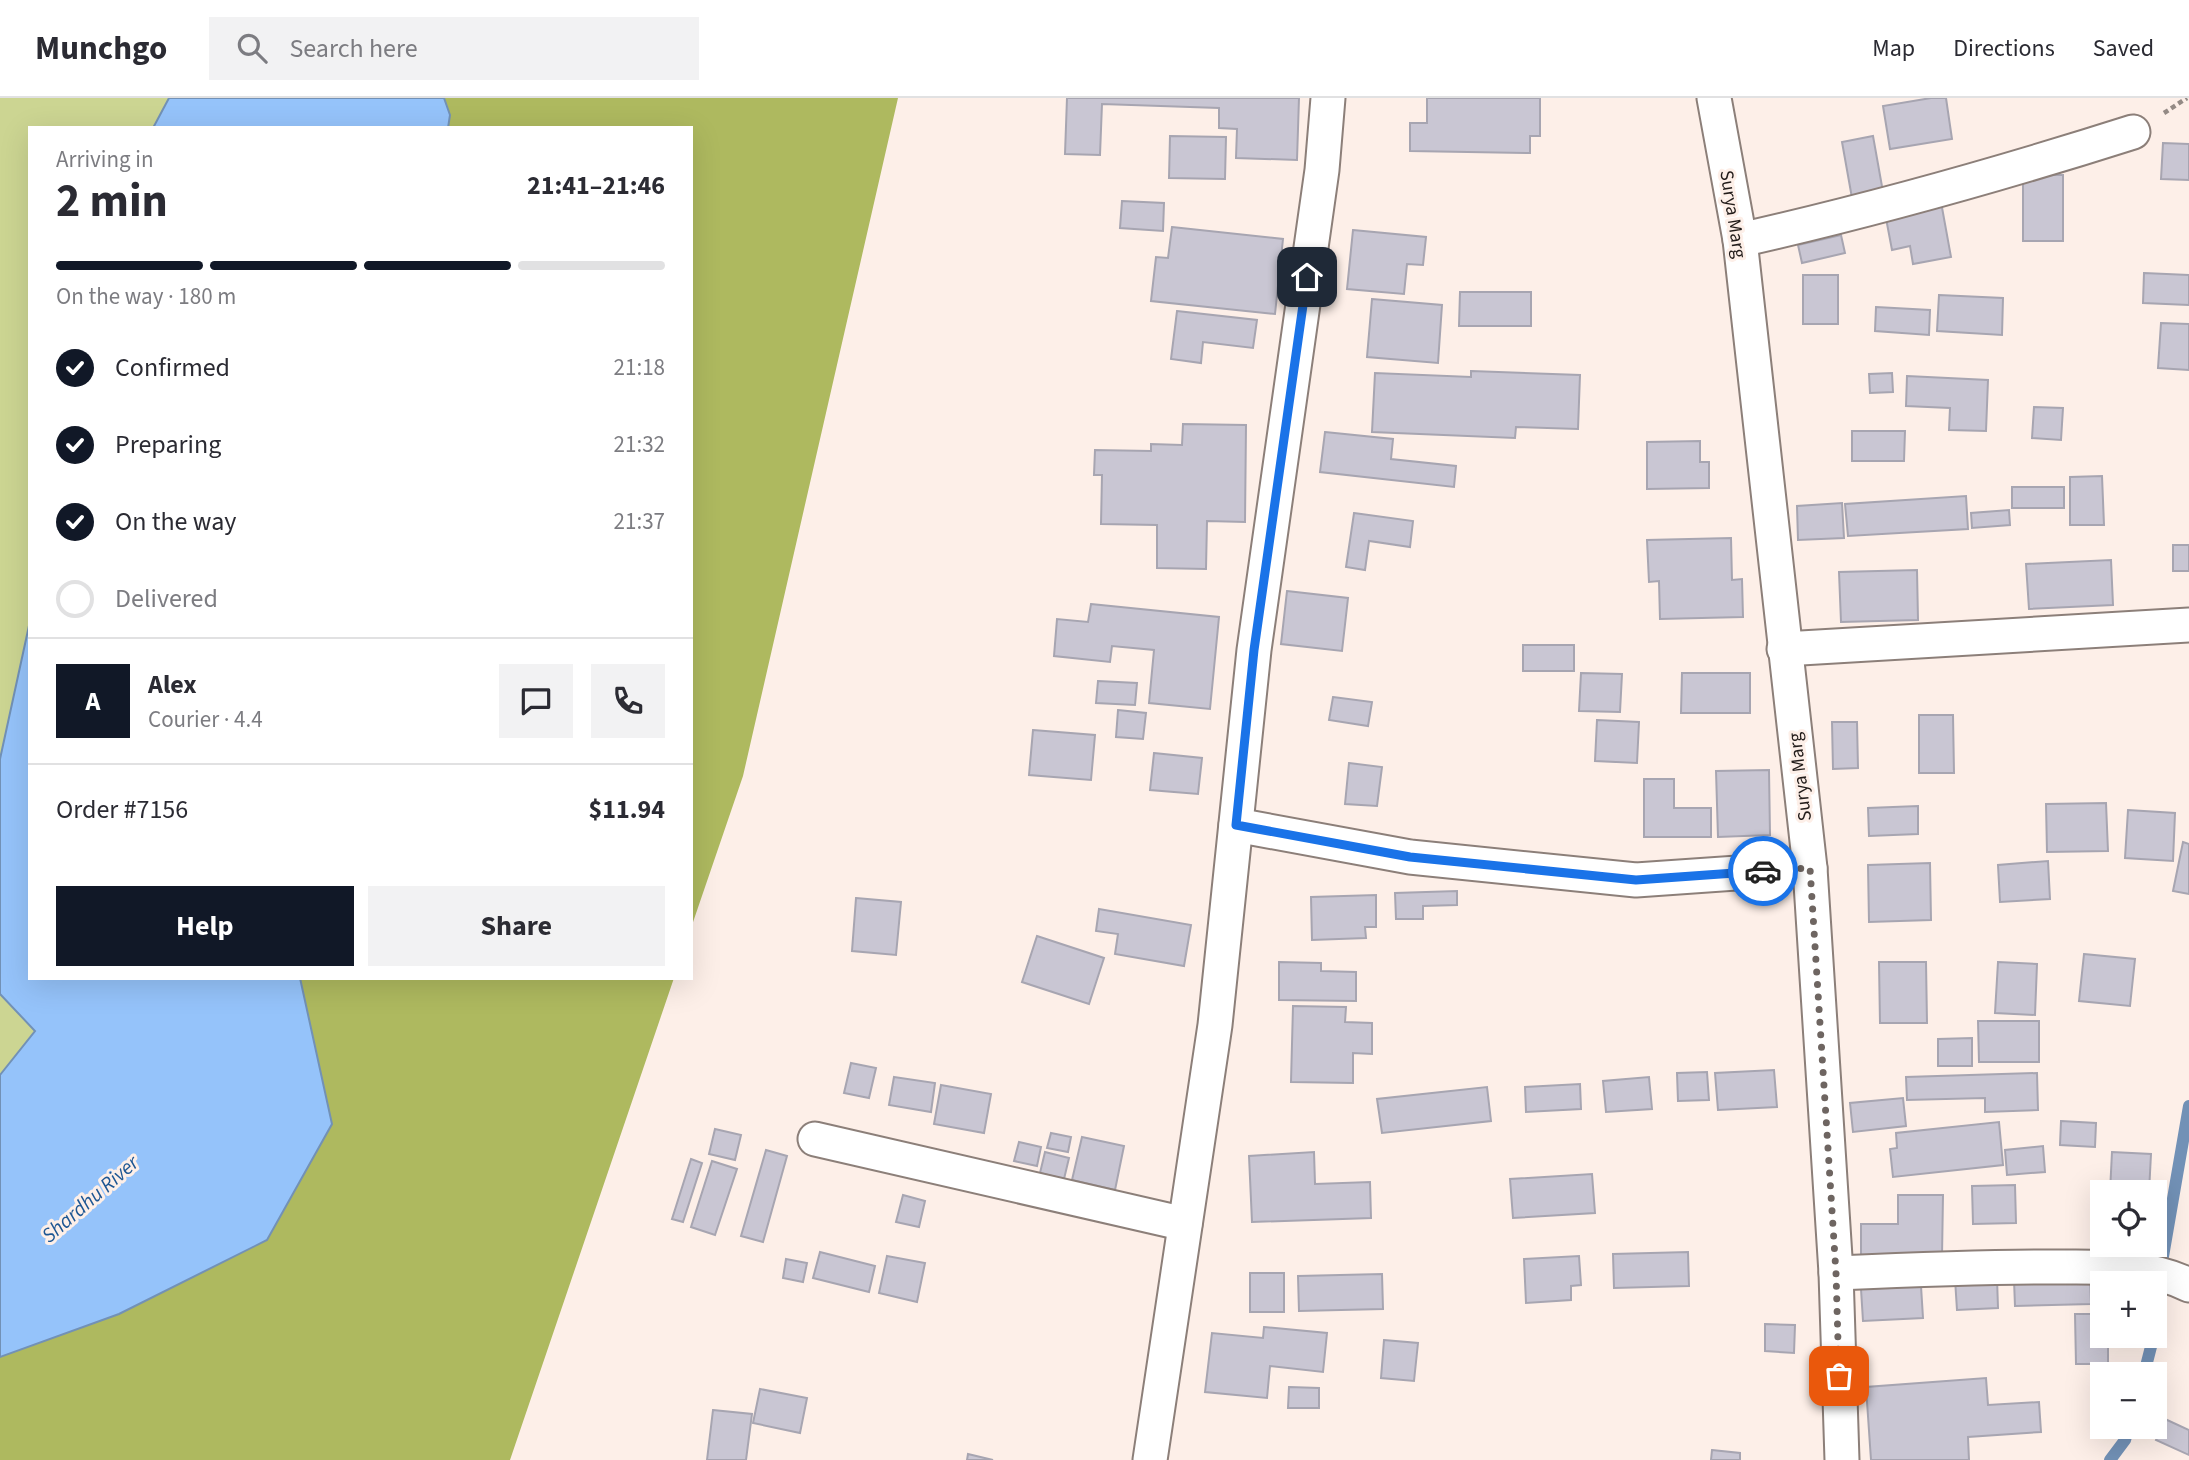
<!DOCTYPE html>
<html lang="en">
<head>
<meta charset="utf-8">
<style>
	:root { --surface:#fff; --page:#f2f2f3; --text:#2b2b33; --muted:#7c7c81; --line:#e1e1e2; --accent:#111827 }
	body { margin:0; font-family:"Source Sans 3",sans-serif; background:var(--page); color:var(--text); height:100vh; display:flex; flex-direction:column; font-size:26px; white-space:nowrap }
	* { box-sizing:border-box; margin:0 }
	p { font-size:23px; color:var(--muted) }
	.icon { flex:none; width:38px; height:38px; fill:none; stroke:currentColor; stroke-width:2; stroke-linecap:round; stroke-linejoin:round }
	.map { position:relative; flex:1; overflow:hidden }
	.details { position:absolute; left:28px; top:28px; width:665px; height:854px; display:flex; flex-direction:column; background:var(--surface); border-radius:0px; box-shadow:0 7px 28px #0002 }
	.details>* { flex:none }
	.tools { position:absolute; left:2090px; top:1082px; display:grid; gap:14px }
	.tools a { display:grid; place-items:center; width:77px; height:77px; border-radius:0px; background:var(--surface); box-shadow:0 7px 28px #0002; font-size:35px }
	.pin { position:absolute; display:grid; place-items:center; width:60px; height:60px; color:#fff; margin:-30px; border-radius:14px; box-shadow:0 4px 10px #0006 }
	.courier { position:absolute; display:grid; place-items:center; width:70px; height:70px; margin:-35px; border:5px solid #1a73e8; border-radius:50%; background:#fff; color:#222; box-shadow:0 2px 9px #0007 }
	.head em { font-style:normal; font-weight:700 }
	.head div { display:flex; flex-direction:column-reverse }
	.head { display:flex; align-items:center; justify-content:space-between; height:119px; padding:0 28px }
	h1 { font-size:46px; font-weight:700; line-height:52px }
	.bar { display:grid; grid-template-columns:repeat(4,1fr); gap:10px 7px; align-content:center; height:84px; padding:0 28px }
	.bar i { height:9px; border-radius:5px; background:var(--line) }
	.bar .on { background:var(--accent) }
	.bar p { grid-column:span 4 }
	.line { display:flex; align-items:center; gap:18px; padding:0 28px; border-top:2px solid var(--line) }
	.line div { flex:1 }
	.round { display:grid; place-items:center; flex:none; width:74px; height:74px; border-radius:0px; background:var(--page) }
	ol { padding:0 28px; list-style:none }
	li { display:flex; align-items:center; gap:21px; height:77px }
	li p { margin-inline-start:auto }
	li .icon { padding:7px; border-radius:50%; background:var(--accent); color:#fff; stroke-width:4 }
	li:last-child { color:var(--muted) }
	li i { width:38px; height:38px; border:4px solid var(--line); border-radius:50% }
	.action { display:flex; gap:14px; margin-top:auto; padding:14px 28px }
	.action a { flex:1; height:80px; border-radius:0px; background:var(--accent); color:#fff; font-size:28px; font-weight:700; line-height:80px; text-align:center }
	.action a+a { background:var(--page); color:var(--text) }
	header { display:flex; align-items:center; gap:42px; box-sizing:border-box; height:98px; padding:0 35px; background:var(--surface); border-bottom:2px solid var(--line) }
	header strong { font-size:33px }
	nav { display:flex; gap:38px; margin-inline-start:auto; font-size:24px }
	.search { width:490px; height:63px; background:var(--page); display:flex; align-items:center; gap:18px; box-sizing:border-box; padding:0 24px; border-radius:0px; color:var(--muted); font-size:26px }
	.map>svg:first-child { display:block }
	.green { fill:#ccd592 }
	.forest { fill:#aeb95f }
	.water { fill:#95c3fa; stroke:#7291b6; stroke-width:2 }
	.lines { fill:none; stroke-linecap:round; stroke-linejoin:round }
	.stream { stroke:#7291b6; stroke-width:12 }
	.building { fill:#c9c6d3; stroke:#a7a5b1; stroke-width:2 }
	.street-casing { stroke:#8c7f79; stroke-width:37 }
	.path { stroke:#948a85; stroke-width:4.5; stroke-dasharray:5 3.5; stroke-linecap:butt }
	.street { stroke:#fff; stroke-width:33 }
	.done { stroke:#6e6561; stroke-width:7; stroke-dasharray:0 12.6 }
	.route { stroke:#1a73e8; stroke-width:9 }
	.labels { text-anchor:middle; stroke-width:6; stroke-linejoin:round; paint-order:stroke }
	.street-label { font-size:19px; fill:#211b19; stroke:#fdefe8 }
	.water-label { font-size:21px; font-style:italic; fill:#1d5693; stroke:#fdefe8 }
</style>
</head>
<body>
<header>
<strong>Munchgo</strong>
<div class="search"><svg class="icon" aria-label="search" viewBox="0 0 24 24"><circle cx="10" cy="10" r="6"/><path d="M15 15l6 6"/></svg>Search here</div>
<nav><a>Map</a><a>Directions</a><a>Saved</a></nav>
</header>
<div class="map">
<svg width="2189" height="1362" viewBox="0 0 2189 1362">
	<rect width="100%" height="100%" fill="#fdefe8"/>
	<g class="green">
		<path d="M0 0H169L153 30H30V523L0 661Z"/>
		<path d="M0 896 35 933 0 977Z"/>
	</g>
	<g class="forest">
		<path d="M444 0H898L743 678 691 830V30H448L450 17Z"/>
		<path d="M300 880H674L510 1362H0V1259L119 1216 267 1142 332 1026Z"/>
	</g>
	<g class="water">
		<path d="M169 0H444L450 17 448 30H153Z"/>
		<path d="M30 523V880H300L332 1026 267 1142 119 1216 0 1259V977L35 933 0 896V661Z"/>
	</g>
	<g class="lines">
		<g class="stream">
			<path d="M2154 1237 2157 1225 2161 1170 2189 1008"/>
			<path d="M2144 1276 2154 1237"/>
			<path d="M2110 1362 2125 1342 2129 1328"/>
		</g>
	</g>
	<g class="building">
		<path d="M1067 0H1299L1297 62 1236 60 1237 31 1219 30V10L1102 6 1100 57 1065 56Z"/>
		<path d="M1427 0H1540V38H1530V55L1410 53V25H1427Z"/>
		<path d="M1931 0H1946L1952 41 1890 51 1883 8Z"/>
		<path d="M1170 38 1226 39 1225 81 1169 80Z"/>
		<path d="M1873 38 1883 94 1852 100 1842 44Z"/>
		<path d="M2163 45 2189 46V82L2161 81Z"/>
		<rect x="2023" y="77" width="40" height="66"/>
		<path d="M1122 103 1164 105 1163 133 1120 130Z"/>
		<path d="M1941 104 1951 159 1913 166 1910 148 1892 152 1885 115Z"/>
		<path d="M1172 129 1283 141 1275 216 1151 203 1156 159 1168 160Z"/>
		<path d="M1353 132 1426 139 1423 167 1407 166 1404 196 1347 191Z"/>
		<path d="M1841 137 1845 155 1802 165 1798 147Z"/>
		<path d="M2144 175 2189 177V207L2143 205Z"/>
		<rect x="1803" y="177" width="35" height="49"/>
		<path d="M1460 194H1531V228H1459Z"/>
		<path d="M1939 197 2003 200 2002 237 1937 233Z"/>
		<path d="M1372 201 1442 207 1438 265 1367 259Z"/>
		<path d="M1876 209 1930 212 1929 237 1875 233Z"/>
		<path d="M1177 213 1257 222 1253 250 1203 244 1201 265 1171 261Z"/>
		<path d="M2161 225 2189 226V272L2158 270Z"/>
		<path d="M1471 273 1580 277 1578 331 1516 329 1515 340 1372 334 1375 275 1471 279Z"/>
		<path d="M1892 275 1893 294 1870 295 1869 276Z"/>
		<path d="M1907 278 1988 282 1986 333 1949 332 1950 310 1906 308Z"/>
		<path d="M2034 309 2063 310 2061 342 2032 340Z"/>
		<path d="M1183 326 1246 327 1245 424 1207 423 1206 471 1157 470V427L1101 426 1102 377H1094L1095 352 1151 353V346L1182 347Z"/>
		<path d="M1852 333H1905L1904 363H1852Z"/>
		<path d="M1325 334 1393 341 1391 361 1456 368 1454 389 1320 374Z"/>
		<path d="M1700 343V364H1709V390L1647 391V344Z"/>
		<path d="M2102 378 2104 427H2070V379Z"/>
		<rect x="2012" y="389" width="52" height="21"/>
		<path d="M1966 398 1968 431 1848 438 1845 406Z"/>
		<path d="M1842 405 1844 440 1798 442 1797 408Z"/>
		<path d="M2009 412 2010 427 1972 430 1971 415Z"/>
		<path d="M1354 415 1413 423 1410 449 1369 443 1365 472 1346 469Z"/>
		<path d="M1731 440 1732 482 1742 481 1743 519 1660 521 1659 483 1649 484 1647 442Z"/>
		<rect x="2173" y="447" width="16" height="26"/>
		<path d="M2111 462 2113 507 2029 511 2026 466Z"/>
		<path d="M1917 472 1918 522 1841 524 1839 474Z"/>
		<path d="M1287 493 1348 500 1342 553 1281 546Z"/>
		<path d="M1091 506 1219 519 1210 611 1149 605 1154 552 1112 548 1110 564 1054 558 1057 521 1088 524Z"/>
		<rect x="1523" y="547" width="51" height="26"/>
		<path d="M1581 575 1622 576 1620 614 1579 613Z"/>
		<path d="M1682 575H1750V615H1681Z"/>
		<path d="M1098 583 1137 585 1135 607 1096 605Z"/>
		<path d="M1333 599 1372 604 1368 628 1329 622Z"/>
		<path d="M1118 612 1146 615 1143 641 1116 639Z"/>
		<path d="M1919 617H1953L1954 675H1919Z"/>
		<path d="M1597 622 1639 624 1637 665 1595 663Z"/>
		<path d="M1832 624H1857L1858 670 1833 671Z"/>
		<path d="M1033 632 1095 637 1091 682 1029 677Z"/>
		<path d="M1154 655 1202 660 1198 696 1150 692Z"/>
		<path d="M1349 665 1382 669 1377 708 1345 706Z"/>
		<path d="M1769 672 1770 737 1718 739 1716 673Z"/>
		<path d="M1644 681H1674V710H1711V739H1644Z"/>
		<path d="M2106 705 2108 753 2047 754 2046 706Z"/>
		<path d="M1918 708V736L1869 738 1868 710Z"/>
		<path d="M2128 712 2175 715 2173 763 2125 760Z"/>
		<path d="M2183 744 2189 746V796L2173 793Z"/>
		<path d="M2048 763 2050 801 2000 804 1998 767Z"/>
		<path d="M1930 765 1931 822 1869 824 1868 767Z"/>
		<path d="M1457 793V807L1423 808V821H1396L1395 795Z"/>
		<path d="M1376 797V829H1365L1366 840 1312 842 1311 799Z"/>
		<path d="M856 800 901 804 896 857 852 853Z"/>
		<path d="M1099 811 1191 827 1184 868 1115 856 1118 836 1096 833Z"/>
		<path d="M1037 838 1104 860 1089 906 1022 884Z"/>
		<path d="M2084 856 2135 861 2130 908 2079 903Z"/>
		<path d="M1279 864 1321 865V873L1356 874V903L1279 902Z"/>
		<path d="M1879 864H1926L1927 925H1880Z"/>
		<path d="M1998 864 2037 866 2035 917 1995 915Z"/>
		<path d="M1293 908 1346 909 1345 924 1372 925V956L1353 955V985L1291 984Z"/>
		<path d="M1978 923H2039V964H1979Z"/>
		<path d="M1972 940V968H1938V941Z"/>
		<path d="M851 965 876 970 869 1000 844 995Z"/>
		<path d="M1774 972 1777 1009 1718 1012 1715 975Z"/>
		<path d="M1707 974 1709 1002 1678 1003 1677 975Z"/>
		<path d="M2037 975 2038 1012 1985 1014V1000L1907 1002 1906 979Z"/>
		<path d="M894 979 935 985 931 1014 889 1007Z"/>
		<path d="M1649 979 1652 1011 1606 1014 1603 983Z"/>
		<path d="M1580 986 1581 1011 1526 1014 1525 989Z"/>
		<path d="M941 987 991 996 984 1035 934 1026Z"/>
		<path d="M1487 989 1491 1023 1382 1035 1377 1001Z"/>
		<path d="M1903 1000 1906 1028 1853 1034 1850 1005Z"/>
		<path d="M2061 1023 2096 1025 2095 1049 2060 1047Z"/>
		<path d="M1999 1024 2003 1067 1893 1079 1890 1051 1897 1050 1896 1035Z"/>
		<path d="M715 1031 741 1037 735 1062 709 1056Z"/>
		<path d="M1051 1035 1071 1039 1068 1054 1047 1050Z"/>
		<path d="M1082 1039 1124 1048 1115 1092 1072 1082Z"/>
		<path d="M1019 1044 1041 1049 1037 1068 1014 1063Z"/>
		<path d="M2043 1048 2045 1074 2007 1077 2005 1052Z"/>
		<path d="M766 1052 787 1058 763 1144 741 1138Z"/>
		<path d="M1045 1054 1069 1060 1064 1081 1040 1075Z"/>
		<path d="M1314 1054 1315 1086 1370 1084 1371 1120 1252 1124 1249 1058Z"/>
		<path d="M2112 1054 2151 1056 2149 1094H2110Z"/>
		<path d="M691 1061 702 1065 683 1124 672 1121Z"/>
		<path d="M712 1063 737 1071 715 1137 691 1129Z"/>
		<path d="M1592 1076 1595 1115 1513 1120 1510 1081Z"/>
		<path d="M2015 1087 2016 1125 1973 1126 1972 1088Z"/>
		<path d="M903 1097 925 1103 919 1129 896 1124Z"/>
		<path d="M1898 1097H1943L1942 1159 1861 1158V1126H1898Z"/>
		<path d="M820 1154 875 1168 869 1194 813 1180Z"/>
		<path d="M1688 1154 1689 1188 1614 1190 1613 1156Z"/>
		<path d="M887 1158 925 1165 917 1204 879 1195Z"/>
		<path d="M1579 1158 1581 1187 1571 1188V1202L1526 1205 1524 1161Z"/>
		<path d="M786 1161 807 1165 803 1184 783 1180Z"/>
		<rect x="1250" y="1175" width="34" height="39"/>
		<path d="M1382 1176 1383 1211 1299 1213 1298 1178Z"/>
		<path d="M1997 1180 1998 1210 1957 1212 1955 1181Z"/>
		<path d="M2090 1180 2091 1206 2015 1208 2014 1182Z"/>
		<path d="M1921 1188 1923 1220 1863 1223 1861 1191Z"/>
		<path d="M2075 1216H2102V1237H2108V1266H2076Z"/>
		<path d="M1765 1226 1795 1227 1794 1255 1765 1253Z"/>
		<path d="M1264 1229 1327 1235 1323 1274 1270 1268 1267 1300 1205 1294 1212 1235 1263 1240Z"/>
		<path d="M1384 1242 1418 1245 1414 1283 1381 1280Z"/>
		<path d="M1986 1280 1988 1307 2039 1304 2041 1334 1968 1339 1969 1362H1871L1866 1289Z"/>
		<path d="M1289 1289 1319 1290V1310H1288Z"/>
		<path d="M760 1291 807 1300 800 1335 753 1325Z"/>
		<path d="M713 1312 752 1316 746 1362H707Z"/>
		<path d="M2165 1321 2189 1332V1357L2156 1342Z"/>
		<path d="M1712 1352 1740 1355V1362H1711Z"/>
		<path d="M968 1356 993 1362H967Z"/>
	</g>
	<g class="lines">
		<g class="street-casing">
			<g id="street">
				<path d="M1714 0 1740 142 1810 770 1836 1175 1842 1362"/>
				<path d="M1740 142C1873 112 2004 75 2133 34"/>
				<path d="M1784 551 2189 527"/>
				<path d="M1236 727 1410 759 1636 782 1810 770"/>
				<path d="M815 1041 1185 1126"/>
				<path d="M1836 1175C1908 1172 1980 1169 2051 1169 2097 1169 2147 1166 2189 1187"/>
				<path d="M1150 1362 1215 927 1254 552 1322 72 1328 0"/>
			</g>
		</g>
		<path class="path" d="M2164 15 2187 0"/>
		<use href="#street" class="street"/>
	</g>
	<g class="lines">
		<path class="done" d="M1763 773 1810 770 1836 1175 1839 1278"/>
		<path class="route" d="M1307 179 1254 552 1236 727 1410 759 1636 782 1763 773"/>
	</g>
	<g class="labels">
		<g class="street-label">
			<text transform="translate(1734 116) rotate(81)" y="7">Surya Marg</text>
			<text transform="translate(1799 679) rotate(-97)" y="7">Surya Marg</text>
		</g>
		<g class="water-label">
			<text transform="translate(90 1101) rotate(-41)" y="7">Shardhu River</text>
		</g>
	</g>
</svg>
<div class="tools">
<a><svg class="icon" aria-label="locate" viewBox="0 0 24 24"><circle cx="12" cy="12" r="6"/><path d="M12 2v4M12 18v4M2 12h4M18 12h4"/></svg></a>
<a>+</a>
<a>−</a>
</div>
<div class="pin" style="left:1839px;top:1278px;background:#ea580c"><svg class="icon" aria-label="bag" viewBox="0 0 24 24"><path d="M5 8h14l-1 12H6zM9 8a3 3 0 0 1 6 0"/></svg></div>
<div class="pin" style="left:1307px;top:179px;background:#1f2937"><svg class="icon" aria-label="home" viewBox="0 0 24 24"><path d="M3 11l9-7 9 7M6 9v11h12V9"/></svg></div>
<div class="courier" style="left:1763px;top:773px"><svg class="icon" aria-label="car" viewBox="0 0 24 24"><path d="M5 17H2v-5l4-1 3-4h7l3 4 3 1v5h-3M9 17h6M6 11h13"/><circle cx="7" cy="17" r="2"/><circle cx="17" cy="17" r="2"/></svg></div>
<section class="details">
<div class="head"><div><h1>2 min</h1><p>Arriving in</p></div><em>21:41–21:46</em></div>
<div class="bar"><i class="on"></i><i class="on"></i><i class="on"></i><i></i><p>On the way · 180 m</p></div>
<ol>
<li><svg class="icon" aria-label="check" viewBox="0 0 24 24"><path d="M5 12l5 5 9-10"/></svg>Confirmed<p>21:18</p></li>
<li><svg class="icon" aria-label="check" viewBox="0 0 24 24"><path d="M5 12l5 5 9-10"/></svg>Preparing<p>21:32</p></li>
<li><svg class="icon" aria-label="check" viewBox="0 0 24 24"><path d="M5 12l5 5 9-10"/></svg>On the way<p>21:37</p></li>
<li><i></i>Delivered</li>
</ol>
<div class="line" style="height:126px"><b class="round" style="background:var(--accent);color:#fff">A</b><div><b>Alex</b><p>Courier · 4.4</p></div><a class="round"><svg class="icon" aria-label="chat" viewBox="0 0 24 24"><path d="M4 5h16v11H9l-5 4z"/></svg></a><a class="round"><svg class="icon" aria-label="phone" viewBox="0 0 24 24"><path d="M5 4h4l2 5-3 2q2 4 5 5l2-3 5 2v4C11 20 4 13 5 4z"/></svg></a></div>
<div class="line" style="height:91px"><div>Order #7156</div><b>$11.94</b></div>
<div class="action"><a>Help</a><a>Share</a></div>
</section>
</div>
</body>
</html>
